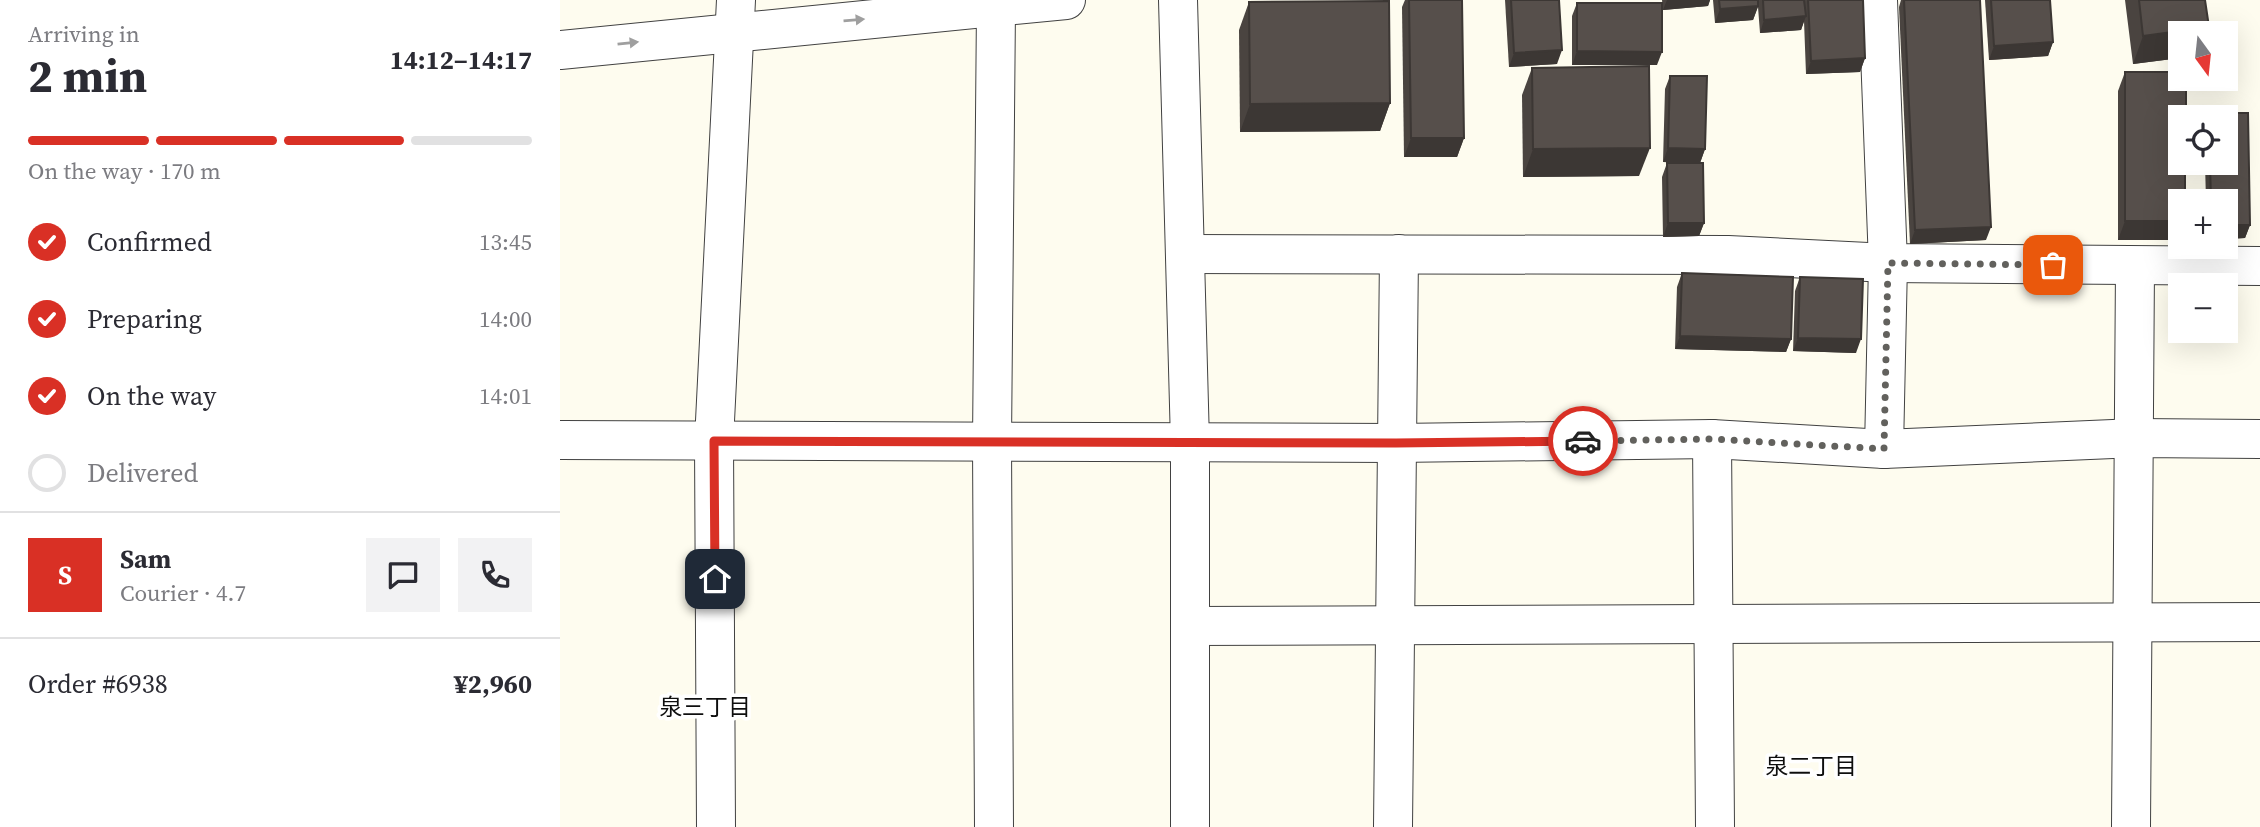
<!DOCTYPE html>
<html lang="en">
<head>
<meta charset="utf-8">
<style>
	:root { --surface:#fff; --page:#f2f2f3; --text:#2b2b33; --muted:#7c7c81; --line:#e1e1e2; --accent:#d93025 }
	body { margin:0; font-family:"Source Serif 4","Noto Sans JP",serif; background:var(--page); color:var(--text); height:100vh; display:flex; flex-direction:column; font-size:26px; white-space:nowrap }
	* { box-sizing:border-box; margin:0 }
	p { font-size:23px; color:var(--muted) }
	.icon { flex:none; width:38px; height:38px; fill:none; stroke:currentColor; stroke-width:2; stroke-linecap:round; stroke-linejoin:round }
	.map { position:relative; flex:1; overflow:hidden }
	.drawer { display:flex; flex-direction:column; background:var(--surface); width:560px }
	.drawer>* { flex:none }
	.needle { width:46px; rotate:165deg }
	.fabs { position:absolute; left:1608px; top:21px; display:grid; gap:14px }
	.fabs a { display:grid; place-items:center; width:70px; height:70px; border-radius:0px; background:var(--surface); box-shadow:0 7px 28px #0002; font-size:35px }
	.pin { position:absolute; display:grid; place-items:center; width:60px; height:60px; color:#fff; margin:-30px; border-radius:14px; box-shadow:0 4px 10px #0006 }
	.courier { position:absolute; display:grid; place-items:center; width:70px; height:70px; margin:-35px; border:5px solid #d93025; border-radius:50%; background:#fff; color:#222; box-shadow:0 2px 9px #0007 }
	.overview em { font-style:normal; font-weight:700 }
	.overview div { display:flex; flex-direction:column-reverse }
	.overview { display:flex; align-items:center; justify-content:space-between; height:119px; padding:0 28px }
	h1 { font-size:46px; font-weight:700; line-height:52px }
	.bar { display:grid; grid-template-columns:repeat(4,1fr); gap:10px 7px; align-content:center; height:84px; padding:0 28px }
	.bar i { height:9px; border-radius:5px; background:var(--line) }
	.bar .active { background:var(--accent) }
	.bar p { grid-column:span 4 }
	.line { display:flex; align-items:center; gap:18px; padding:0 28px; border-top:2px solid var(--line) }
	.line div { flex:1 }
	.round { display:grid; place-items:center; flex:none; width:74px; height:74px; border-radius:0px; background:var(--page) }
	ol { padding:0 28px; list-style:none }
	li { display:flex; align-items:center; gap:21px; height:77px }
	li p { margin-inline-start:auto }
	li .icon { padding:7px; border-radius:50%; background:var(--accent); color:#fff; stroke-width:4 }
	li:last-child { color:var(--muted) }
	li i { width:38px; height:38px; border:4px solid var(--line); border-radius:50% }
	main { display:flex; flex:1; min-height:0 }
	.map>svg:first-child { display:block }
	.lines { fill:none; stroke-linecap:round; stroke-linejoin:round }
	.minor-casing { stroke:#414141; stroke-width:40 }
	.minor { stroke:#fff; stroke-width:38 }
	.wall { fill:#4a4440 }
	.shaded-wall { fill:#3c3734 }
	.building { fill:#564f4b; stroke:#3c3734; stroke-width:2 }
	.oneway { fill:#9f9f9f }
	.done { stroke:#62615d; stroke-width:7; stroke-dasharray:0 12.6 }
	.route { stroke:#d93025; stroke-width:9 }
	.labels { text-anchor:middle; stroke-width:7; stroke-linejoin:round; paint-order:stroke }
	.neighbourhood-label { font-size:23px; fill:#0e0e0e; stroke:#fff }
</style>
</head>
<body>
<main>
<section class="drawer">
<div class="overview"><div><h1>2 min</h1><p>Arriving in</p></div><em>14:12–14:17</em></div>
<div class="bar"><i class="active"></i><i class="active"></i><i class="active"></i><i></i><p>On the way · 170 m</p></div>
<ol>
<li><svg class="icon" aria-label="check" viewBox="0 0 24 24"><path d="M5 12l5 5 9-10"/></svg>Confirmed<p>13:45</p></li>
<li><svg class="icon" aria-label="check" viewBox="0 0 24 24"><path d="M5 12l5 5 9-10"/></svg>Preparing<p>14:00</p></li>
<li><svg class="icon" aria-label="check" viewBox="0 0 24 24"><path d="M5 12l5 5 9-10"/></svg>On the way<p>14:01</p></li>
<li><i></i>Delivered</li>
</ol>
<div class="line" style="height:126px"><b class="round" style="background:var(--accent);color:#fff">S</b><div><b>Sam</b><p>Courier · 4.7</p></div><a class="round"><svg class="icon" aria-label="chat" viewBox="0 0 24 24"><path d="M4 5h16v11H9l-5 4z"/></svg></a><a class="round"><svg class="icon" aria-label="phone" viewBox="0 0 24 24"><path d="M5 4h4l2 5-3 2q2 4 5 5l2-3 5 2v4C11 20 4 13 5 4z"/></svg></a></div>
<div class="line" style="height:91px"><div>Order #6938</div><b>¥2,960</b></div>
</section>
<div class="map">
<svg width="1700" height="827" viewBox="0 0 1700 827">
	<rect width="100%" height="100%" fill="#fefcef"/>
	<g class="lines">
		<g class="minor-casing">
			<g id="minor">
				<path d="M618 0 630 442V827"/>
				<path d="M1318 0 1328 263 1324 449"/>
				<path d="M0 50 506 0"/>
				<path d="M626 254 1168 255 1328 263 1700 266"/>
				<path d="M1152 439 1155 827"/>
				<path d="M0 440 836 443 1152 439 1324 449 1576 438 1700 439"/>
				<path d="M630 626 1700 622"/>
				<path d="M156 827 154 441 176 0"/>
				<path d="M434 827 432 442 436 7"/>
				<path d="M833 827 839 254"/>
				<path d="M1571 827 1575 267"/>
			</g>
		</g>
		<use href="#minor" class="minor"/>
	</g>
	<g class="wall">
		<path d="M845 0H902L904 138 897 157H844L842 7Z"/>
		<path d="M945 0H999L997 64 949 67Z"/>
		<path d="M1102 0H1150L1148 6 1103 10Z"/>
		<path d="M1153 0H1303L1305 58 1300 72 1246 74 1244 21 1241 30 1200 33 1198 7 1193 20 1155 23Z"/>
		<path d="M1341 0H1420L1426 240 1350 244 1339 7Z"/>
		<path d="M1425 0H1490L1493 42 1488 56 1429 60Z"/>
		<path d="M1565 0H1645L1620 33V58L1573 64Z"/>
		<path d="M689 2 830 103 820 131 680 132 679 30Z"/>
		<path d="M1017 3 1097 65H1012V16Z"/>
		<path d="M972 68 1079 176 963 177 962 95Z"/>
		<path d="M1565 72 1620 201V233L1618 240H1558V91Z"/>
		<path d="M1110 76 1145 149 1140 163 1144 223 1139 236 1103 237 1102 177 1107 163H1138L1103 162 1105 89Z"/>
		<path d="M1649 113H1688L1690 225 1685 238 1666 239V201H1646L1645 163H1666V117H1648Z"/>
		<path d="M1122 273 1231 339 1226 352 1115 349 1117 287Z"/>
		<path d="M1240 277 1296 353 1233 351 1235 291Z"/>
	</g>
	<g class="shaded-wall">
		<path d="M1107 0H1150L1148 6 1103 10Z"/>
		<path d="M1198 6 1193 20 1155 23 1160 9Z"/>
		<path d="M1246 16 1241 30 1200 33 1204 20Z"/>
		<path d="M1649 27 1647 33H1620V58L1573 64 1583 36Z"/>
		<path d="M1493 42 1488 56 1429 60 1434 46Z"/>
		<path d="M1002 50 997 64 949 67 954 53Z"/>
		<path d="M1017 51 1102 52 1097 65H1012Z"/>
		<path d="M1305 58 1300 72 1246 74 1251 61Z"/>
		<path d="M830 103 820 131 680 132 690 104Z"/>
		<path d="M851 138H904L897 157H844Z"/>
		<path d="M1090 148 1079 176 963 177 973 149Z"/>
		<path d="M1108 148 1145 149 1140 163 1103 162Z"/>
		<path d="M1565 221H1620V233L1618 240H1558Z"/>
		<path d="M1108 223H1144L1139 236 1103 237Z"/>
		<path d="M1666 225H1690L1685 238 1666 239Z"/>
		<path d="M1431 227 1426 240 1350 244 1355 230Z"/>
		<path d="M1120 336 1231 339 1226 352 1115 349Z"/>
		<path d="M1238 338 1301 339 1296 353 1233 351Z"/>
	</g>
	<g class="building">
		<path d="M849 0H902L904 138H851Z"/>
		<path d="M951 0H999L1002 50 954 53Z"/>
		<path d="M1159 0H1198V6L1160 9Z"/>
		<path d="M1203 0H1244L1246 16 1204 20Z"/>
		<path d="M1248 0H1303L1305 58 1251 61Z"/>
		<path d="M1344 0H1420L1431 227 1355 230Z"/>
		<path d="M1431 0H1490L1493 42 1434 46Z"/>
		<path d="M1579 0H1645L1649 27 1583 36Z"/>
		<path d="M829 1 830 103 690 104 689 2Z"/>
		<path d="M1017 3H1102V52L1017 51Z"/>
		<path d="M1089 66 1090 148 973 149 972 68Z"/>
		<path d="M1565 72H1620V79H1626V117H1620V163H1625V201H1620V221H1565Z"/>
		<path d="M1110 76H1147L1145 149 1108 148Z"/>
		<path d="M1649 113H1688L1690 225H1666V201H1651L1650 163H1666V117H1649Z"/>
		<path d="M1107 163H1143L1144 223H1108Z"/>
		<path d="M1122 273 1233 277 1231 339 1120 336Z"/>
		<path d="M1240 277 1303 279 1301 339 1238 338Z"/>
	</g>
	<defs><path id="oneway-solid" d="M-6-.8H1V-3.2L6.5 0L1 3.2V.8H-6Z" transform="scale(1.75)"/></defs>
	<g class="oneway">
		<use href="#oneway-solid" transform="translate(294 20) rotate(-5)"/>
		<use href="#oneway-solid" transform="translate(68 43) rotate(-6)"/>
	</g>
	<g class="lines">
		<path class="done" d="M1023 441 1152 439 1324 449 1328 263 1493 265"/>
		<path class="route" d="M155 579 154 441 836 443 1023 441"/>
	</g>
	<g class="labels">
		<g class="neighbourhood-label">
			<text x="145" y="715">泉三丁目</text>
			<text x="1251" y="774">泉二丁目</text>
		</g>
	</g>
</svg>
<div class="fabs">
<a><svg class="needle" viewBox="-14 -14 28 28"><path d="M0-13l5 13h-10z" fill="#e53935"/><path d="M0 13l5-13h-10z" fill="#7c7c81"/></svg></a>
<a><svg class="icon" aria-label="locate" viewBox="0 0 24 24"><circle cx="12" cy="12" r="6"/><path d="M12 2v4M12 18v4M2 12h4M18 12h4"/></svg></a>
<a>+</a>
<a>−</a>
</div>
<div class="pin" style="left:1493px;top:265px;background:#ea580c"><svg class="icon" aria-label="bag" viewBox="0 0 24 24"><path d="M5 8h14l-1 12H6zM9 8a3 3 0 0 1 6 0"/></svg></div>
<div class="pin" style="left:155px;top:579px;background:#1f2937"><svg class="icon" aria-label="home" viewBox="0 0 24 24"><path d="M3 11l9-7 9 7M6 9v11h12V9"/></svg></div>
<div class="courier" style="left:1023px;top:441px"><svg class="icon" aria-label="car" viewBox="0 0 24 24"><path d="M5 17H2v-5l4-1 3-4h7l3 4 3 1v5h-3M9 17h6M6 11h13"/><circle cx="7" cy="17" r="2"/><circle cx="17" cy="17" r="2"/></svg></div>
</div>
</main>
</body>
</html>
